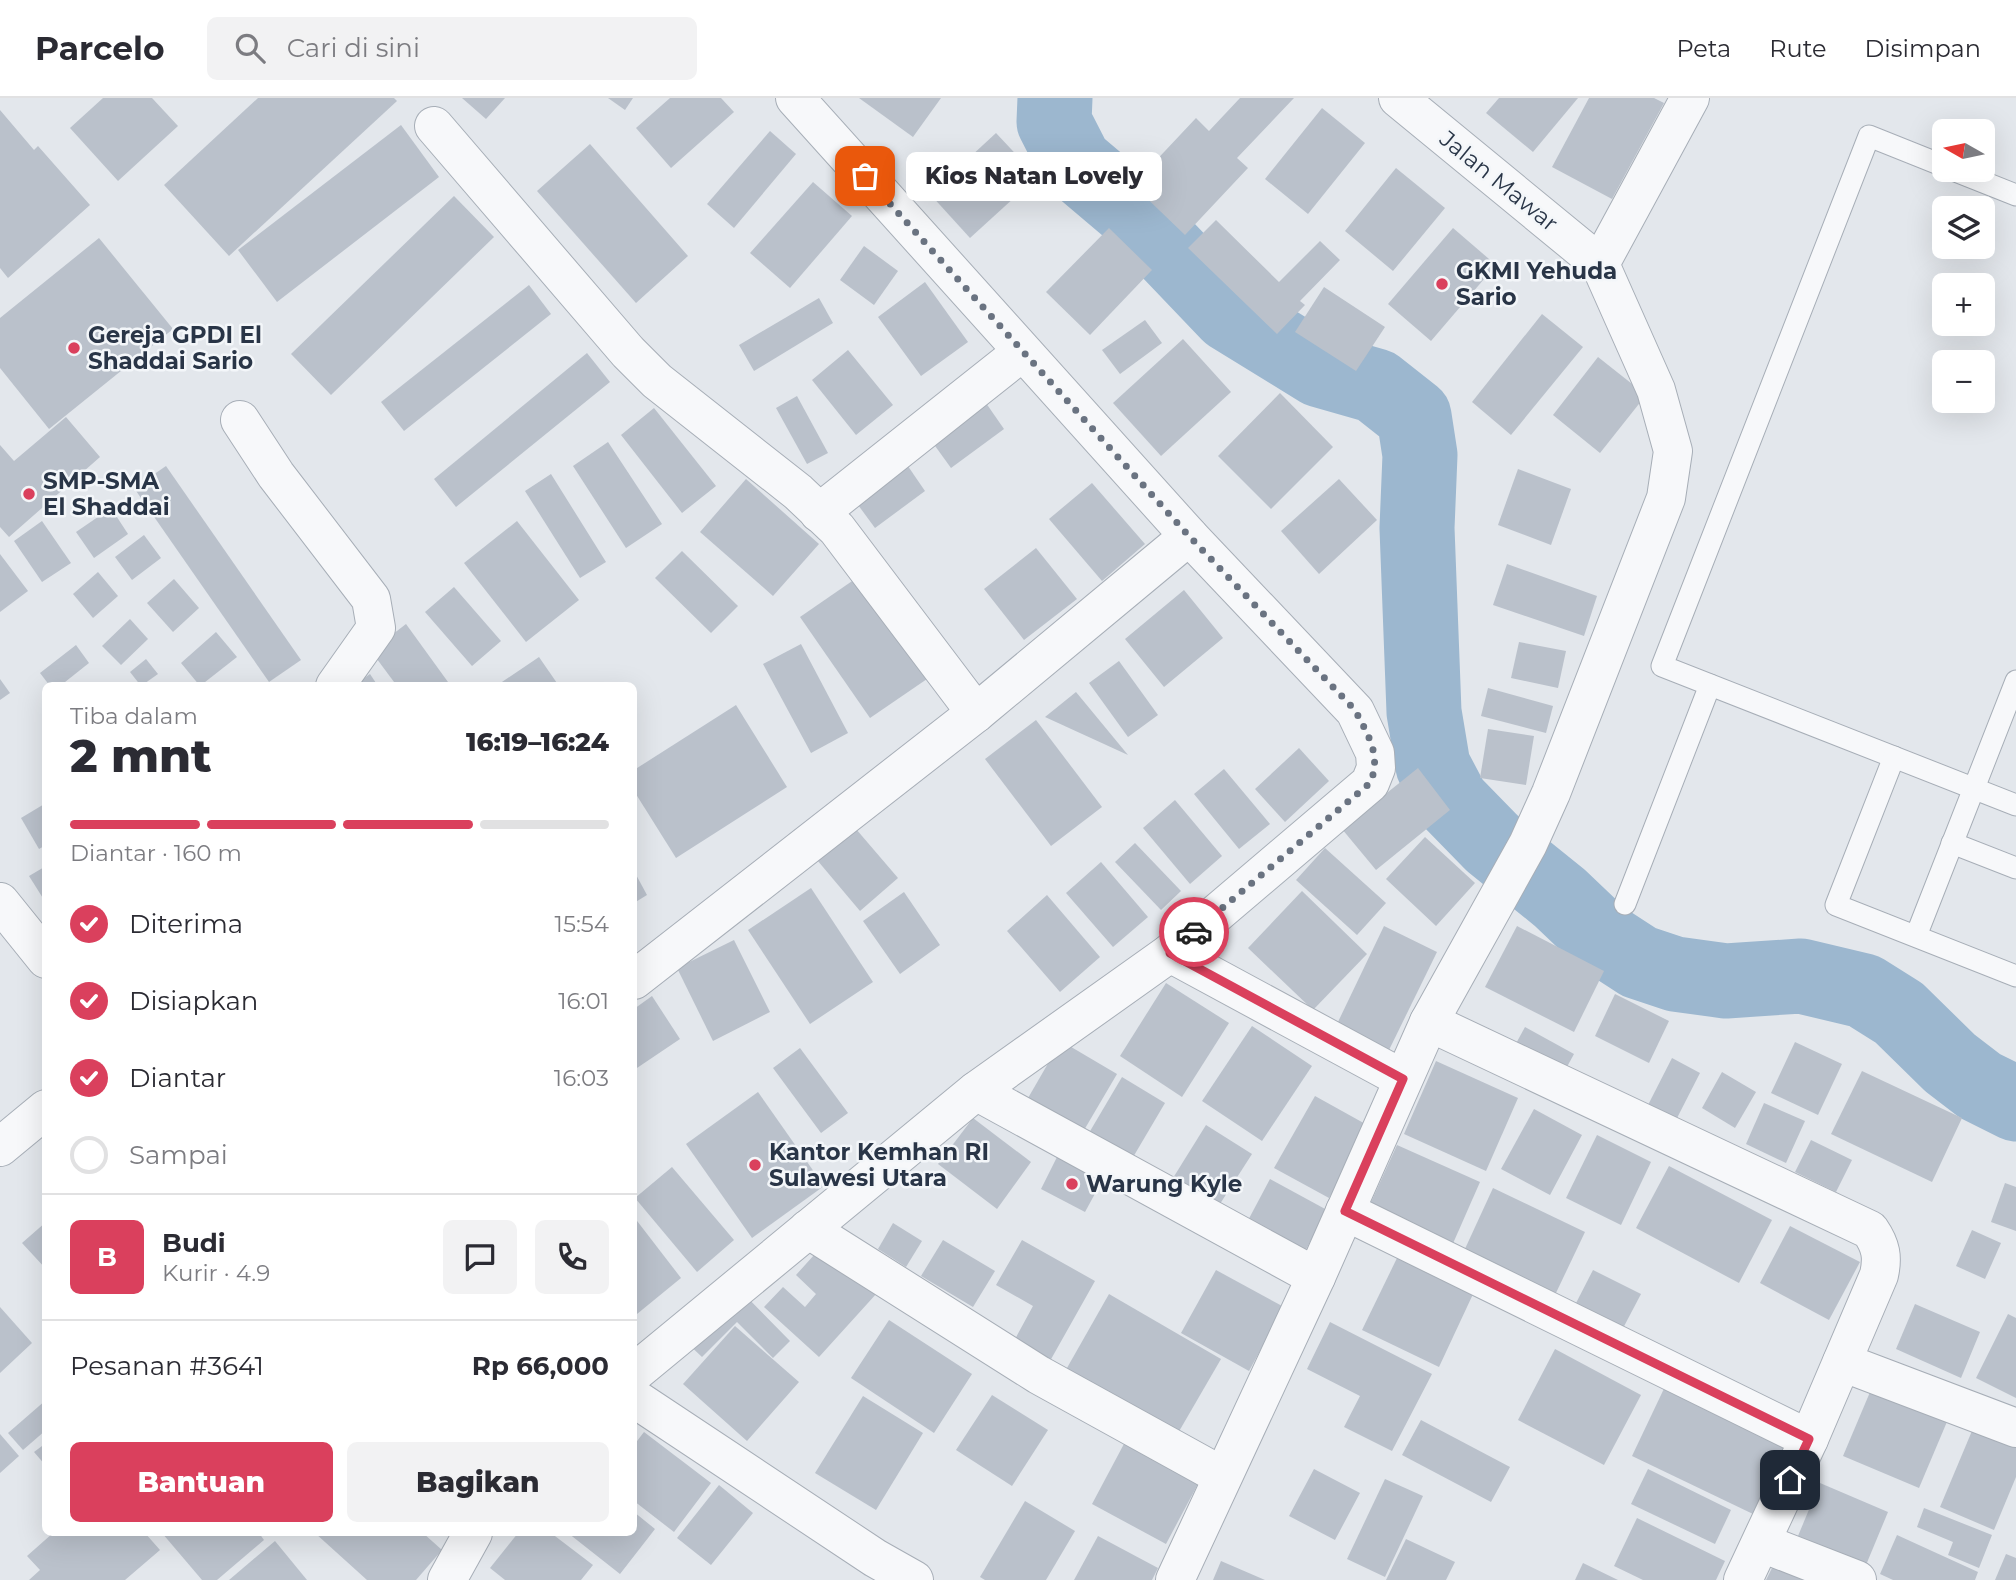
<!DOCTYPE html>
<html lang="id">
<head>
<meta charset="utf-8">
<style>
	:root { --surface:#fff; --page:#f2f2f3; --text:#2b2b33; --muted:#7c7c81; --line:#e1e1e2; --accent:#da405d }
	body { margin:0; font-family:Montserrat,sans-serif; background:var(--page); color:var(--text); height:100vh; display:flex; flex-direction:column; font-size:26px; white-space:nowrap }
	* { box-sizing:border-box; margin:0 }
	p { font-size:23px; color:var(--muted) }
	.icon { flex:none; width:38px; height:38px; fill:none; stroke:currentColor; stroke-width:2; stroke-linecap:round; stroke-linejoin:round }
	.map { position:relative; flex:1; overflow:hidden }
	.sheet { position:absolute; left:42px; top:584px; width:595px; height:854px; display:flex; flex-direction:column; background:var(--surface); border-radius:10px; box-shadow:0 7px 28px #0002 }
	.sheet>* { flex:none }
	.needle { width:46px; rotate:279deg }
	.tools { position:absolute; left:1932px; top:21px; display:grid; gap:14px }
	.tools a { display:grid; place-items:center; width:63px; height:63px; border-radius:10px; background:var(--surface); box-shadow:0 7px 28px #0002; font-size:35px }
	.pin { position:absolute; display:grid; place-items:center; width:60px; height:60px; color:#fff; margin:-30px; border-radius:14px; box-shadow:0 4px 10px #0006 }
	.courier { position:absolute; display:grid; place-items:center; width:70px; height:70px; margin:-35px; border:5px solid #da405d; border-radius:50%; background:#fff; color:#222; box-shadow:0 2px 9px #0007 }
	.bubble { position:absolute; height:49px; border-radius:10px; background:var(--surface); box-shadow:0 7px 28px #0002; font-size:23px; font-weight:800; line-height:49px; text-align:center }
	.summary em { font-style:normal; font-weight:800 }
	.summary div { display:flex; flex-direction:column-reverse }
	.summary { display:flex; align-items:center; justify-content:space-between; height:119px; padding:0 28px }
	h1 { font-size:46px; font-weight:800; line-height:52px }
	.bar { display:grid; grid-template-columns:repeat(4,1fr); gap:10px 7px; align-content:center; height:84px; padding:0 28px }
	.bar i { height:9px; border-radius:5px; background:var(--line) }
	.bar .on { background:var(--accent) }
	.bar p { grid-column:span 4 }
	.line { display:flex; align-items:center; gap:18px; padding:0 28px; border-top:2px solid var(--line) }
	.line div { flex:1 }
	.round { display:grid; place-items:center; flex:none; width:74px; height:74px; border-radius:10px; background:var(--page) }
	ol { padding:0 28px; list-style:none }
	li { display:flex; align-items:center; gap:21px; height:77px }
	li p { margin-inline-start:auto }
	li .icon { padding:7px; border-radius:50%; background:var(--accent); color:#fff; stroke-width:4 }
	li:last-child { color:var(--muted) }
	li i { width:38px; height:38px; border:4px solid var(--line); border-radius:50% }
	.action { display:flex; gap:14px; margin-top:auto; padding:14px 28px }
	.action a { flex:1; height:80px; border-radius:10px; background:var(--accent); color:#fff; font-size:28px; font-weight:800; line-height:80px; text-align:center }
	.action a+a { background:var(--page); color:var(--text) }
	header { display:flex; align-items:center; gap:42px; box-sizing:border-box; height:98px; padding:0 35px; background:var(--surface); border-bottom:2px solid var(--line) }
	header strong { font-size:33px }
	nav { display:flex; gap:38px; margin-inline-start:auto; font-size:24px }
	.search { width:490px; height:63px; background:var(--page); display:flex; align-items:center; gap:18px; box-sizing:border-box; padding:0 24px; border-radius:10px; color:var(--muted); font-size:26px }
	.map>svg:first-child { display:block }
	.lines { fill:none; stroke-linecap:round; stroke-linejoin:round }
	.river { stroke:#9cb7cf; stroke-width:75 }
	.building { fill:#bac1cb }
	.service-casing { stroke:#a7aeb7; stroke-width:23 }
	.minor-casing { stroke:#a7aeb7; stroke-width:40 }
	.service { stroke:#f7f8fa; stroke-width:21 }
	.minor { stroke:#f7f8fa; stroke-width:38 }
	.done { stroke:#6a7381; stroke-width:7; stroke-dasharray:0 12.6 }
	.route { stroke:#da405d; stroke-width:9 }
	.poi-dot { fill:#da405d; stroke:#f3f6f9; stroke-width:2.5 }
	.labels { text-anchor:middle; stroke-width:5; stroke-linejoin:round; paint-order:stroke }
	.street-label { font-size:23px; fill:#293547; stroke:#f3f6f9 }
	.poi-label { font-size:23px; font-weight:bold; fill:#293547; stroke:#f3f6f9; text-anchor:start }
</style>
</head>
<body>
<header>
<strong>Parcelo</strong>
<div class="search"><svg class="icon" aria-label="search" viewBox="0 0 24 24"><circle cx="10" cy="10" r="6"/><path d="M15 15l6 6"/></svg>Cari di sini</div>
<nav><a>Peta</a><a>Rute</a><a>Disimpan</a></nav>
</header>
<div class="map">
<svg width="2016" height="1482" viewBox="0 0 2016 1482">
	<rect width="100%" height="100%" fill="#e3e7ec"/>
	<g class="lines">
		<path class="river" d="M1055 0 1054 24 1075 65 1127 109 1229 216 1320 272 1376 288 1414 318 1420 357 1417 430 1424 614 1433 668 1452 704 1492 745 1560 800 1602 840 1639 864 1675 876 1726 883 1801 878 1864 893 1899 915 1950 965 1980 988 2016 1006"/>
	</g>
	<g class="building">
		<path d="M103 0H152L178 28 118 83 70 30Z"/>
		<path d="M258 0H394L397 3 229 158 164 87Z"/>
		<path d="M462 0H505L486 21Z"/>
		<path d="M608 0H633L625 12Z"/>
		<path d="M670 0H721L734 14 671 70 636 30Z"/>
		<path d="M859 0H941L913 39Z"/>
		<path d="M1240 0H1294L1237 60 1248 70 1185 137 1133 87 1196 20 1209 33Z"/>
		<path d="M1499 0H1578L1533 54 1486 15Z"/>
		<path d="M1589 0H1654L1664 5 1612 101 1552 69Z"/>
		<path d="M1322 10 1365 45 1308 116 1265 81Z"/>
		<path d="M0 12 34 52 38 48 90 107 8 180 0 170Z"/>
		<path d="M401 27 439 79 277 204 238 152Z"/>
		<path d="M770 33 796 56 734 130 707 106Z"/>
		<path d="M996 35 1037 79 970 140 930 96Z"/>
		<path d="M590 46 688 158 636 205 537 93Z"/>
		<path d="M1396 70 1445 110 1393 173 1345 133Z"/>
		<path d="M813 84 852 118 790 190 750 155Z"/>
		<path d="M454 98 494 139 331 297 291 256Z"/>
		<path d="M1216 122 1279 184 1320 143 1340 162 1300 203 1305 207 1277 236 1188 150Z"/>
		<path d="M1109 130 1152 172 1090 237 1046 194Z"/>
		<path d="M1453 130 1496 167 1431 243 1388 206Z"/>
		<path d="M99 140 173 231 49 331 0 270V220Z"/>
		<path d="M864 148 898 173 874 207 840 182Z"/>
		<path d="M925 184 968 244 921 278 878 219Z"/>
		<path d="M529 187 551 216 404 333 381 304Z"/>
		<path d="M1324 189 1385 229 1356 273 1295 234Z"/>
		<path d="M819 200 833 225 754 273 739 247Z"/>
		<path d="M1542 216 1583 249 1511 337 1472 304Z"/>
		<path d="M1145 222 1162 245 1120 276 1102 252Z"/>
		<path d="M1183 241 1231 294 1161 358 1113 305Z"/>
		<path d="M848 252 893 307 856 337 812 282Z"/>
		<path d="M587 255 610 284 456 409 434 381Z"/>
		<path d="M1598 259 1646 297 1600 355 1553 317Z"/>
		<path d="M979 295 1004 331 951 370 925 334Z"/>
		<path d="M1280 295 1333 349 1271 411 1218 358Z"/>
		<path d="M797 298 828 355 807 366 776 310Z"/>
		<path d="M654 310 716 388 682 415 621 337Z"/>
		<path d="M66 319 100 359 9 439 0 429V347L14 363Z"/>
		<path d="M608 344 662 426 626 450 573 368Z"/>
		<path d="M901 358 925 393 875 430 850 396Z"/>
		<path d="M166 368 301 562 269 584 134 390Z"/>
		<path d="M1518 371 1571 391 1551 447 1498 427Z"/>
		<path d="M551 376 606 464 580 480 525 393Z"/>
		<path d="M746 381 819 446 773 498 700 434Z"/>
		<path d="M1339 381 1377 422 1319 476 1281 433Z"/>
		<path d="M1092 385 1145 446 1102 483 1049 421Z"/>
		<path d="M111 410 128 436 94 460 76 434Z"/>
		<path d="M42 423 71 465 42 484 14 443Z"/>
		<path d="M517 423 579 502 526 544 464 465Z"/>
		<path d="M144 437 161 460 132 482 115 459Z"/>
		<path d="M1036 450 1077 501 1024 542 984 491Z"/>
		<path d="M682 453 738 508 711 535 655 480Z"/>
		<path d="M0 456 28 493 0 514Z"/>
		<path d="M1507 466 1597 498 1584 538 1493 507Z"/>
		<path d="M98 474 118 498 93 520 73 496Z"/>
		<path d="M858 479 927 581 870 620 800 519Z"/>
		<path d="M174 481 199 510 173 534 147 505Z"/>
		<path d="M454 489 501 543 472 568 425 514Z"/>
		<path d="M1184 492 1223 540 1164 589 1125 541Z"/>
		<path d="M130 521 148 541 121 567 102 548Z"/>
		<path d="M406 526 448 584 443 588H397L371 553Z"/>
		<path d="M216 534 237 559 200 588 181 565Z"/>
		<path d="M1519 544 1566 553 1558 590 1511 580Z"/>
		<path d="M801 546 848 635 811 655 763 566Z"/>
		<path d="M76 547 89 565 60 588H50L40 575Z"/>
		<path d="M539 559 559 588H496Z"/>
		<path d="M146 561 158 576 141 588 130 574Z"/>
		<path d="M1119 563 1158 617 1128 639 1089 585Z"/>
		<path d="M370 576 378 588H353Z"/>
		<path d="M0 581 10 595 0 602Z"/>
		<path d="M1488 590 1553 608 1546 635 1481 618Z"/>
		<path d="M1076 594 1128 657 1045 619Z"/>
		<path d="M736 607 787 689 676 760 634 693V672Z"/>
		<path d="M1036 622 1102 709 1051 748 985 661Z"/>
		<path d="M1488 631 1534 638 1526 687 1480 680Z"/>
		<path d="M1299 650 1329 683 1285 724 1255 691Z"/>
		<path d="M1418 670 1450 712 1376 772 1342 731Z"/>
		<path d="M1224 671 1270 726 1239 751 1194 696Z"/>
		<path d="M1175 702 1222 758 1190 786 1143 730Z"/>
		<path d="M46 705V747L39 751 21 720Z"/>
		<path d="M850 724 898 780 860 813 812 756Z"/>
		<path d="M1425 739 1475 785 1436 828 1386 781Z"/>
		<path d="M1135 745 1181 793 1161 812 1115 764Z"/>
		<path d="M1325 750 1386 805 1357 837 1296 782Z"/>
		<path d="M1101 764 1148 819 1113 849 1066 795Z"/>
		<path d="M46 768V805L29 778Z"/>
		<path d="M634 773 647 797 634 805Z"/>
		<path d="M811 790 873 884 810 926 748 832Z"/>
		<path d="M1302 793 1367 856 1313 912 1248 850Z"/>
		<path d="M904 794 940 847 900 876 863 823Z"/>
		<path d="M1047 797 1100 859 1060 894 1007 833Z"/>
		<path d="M1384 828 1437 854 1389 952 1337 926Z"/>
		<path d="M1517 828 1604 873 1574 934 1485 889Z"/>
		<path d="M734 842 770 914 713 943 677 870Z"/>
		<path d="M1166 885 1229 925 1182 999 1120 958Z"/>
		<path d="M1615 896 1669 923 1649 965 1595 938Z"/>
		<path d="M652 898 680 941 634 972V911Z"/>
		<path d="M1252 928 1312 968 1262 1043 1202 1003Z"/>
		<path d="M1525 929 1574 956 1562 978 1513 951Z"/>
		<path d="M1061 943 1117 976 1080 1039 1024 1007Z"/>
		<path d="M1795 944 1842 966 1818 1017 1771 995Z"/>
		<path d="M800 950 848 1015 821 1035 773 970Z"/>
		<path d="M1672 960 1700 975 1676 1022 1648 1007Z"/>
		<path d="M1436 963 1518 1000 1486 1073 1404 1036Z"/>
		<path d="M1862 973 1962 1020 1932 1084 1831 1036Z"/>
		<path d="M1722 974 1756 994 1735 1030 1702 1010Z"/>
		<path d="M1122 979 1165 1005 1129 1066 1086 1040Z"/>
		<path d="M758 994 824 1088 752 1140 686 1046Z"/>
		<path d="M1315 998 1369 1028 1329 1100 1274 1070Z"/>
		<path d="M1764 1005 1805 1023 1786 1065 1746 1046Z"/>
		<path d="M1534 1011 1582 1037 1550 1097 1501 1071Z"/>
		<path d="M973 1020 1031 1064 997 1111 938 1066Z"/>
		<path d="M1206 1027 1252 1056 1218 1109 1173 1080Z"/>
		<path d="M1597 1037 1651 1064 1621 1127 1566 1100Z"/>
		<path d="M1811 1042 1852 1062 1836 1094 1795 1074Z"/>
		<path d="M1397 1047 1480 1084 1451 1150 1367 1113Z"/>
		<path d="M1058 1057 1103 1081 1085 1114 1041 1091Z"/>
		<path d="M1669 1068 1772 1122 1739 1185 1636 1130Z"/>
		<path d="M672 1069 734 1142 697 1174 635 1100Z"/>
		<path d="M1270 1081 1327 1112 1302 1159 1245 1128Z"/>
		<path d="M2005 1085 2016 1089V1133L1991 1124Z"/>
		<path d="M1493 1090 1585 1134 1555 1197 1464 1153Z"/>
		<path d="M634 1119 681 1180 637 1216 634 1212Z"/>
		<path d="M46 1124V1171L22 1145Z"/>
		<path d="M893 1125 922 1143 906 1169 878 1151Z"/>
		<path d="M1790 1128 1860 1164 1829 1222 1760 1185Z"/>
		<path d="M1972 1132 2001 1145 1985 1181 1956 1168Z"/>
		<path d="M943 1142 995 1173 973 1209 921 1178Z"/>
		<path d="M1022 1142 1095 1183 1050 1263 1014 1243 1033 1208 996 1187Z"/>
		<path d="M824 1146 877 1195 819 1259 764 1209 783 1189 805 1209 816 1196 796 1177Z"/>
		<path d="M1398 1158 1474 1194 1439 1269 1362 1232Z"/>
		<path d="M1216 1172 1284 1209 1249 1273 1181 1235Z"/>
		<path d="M1593 1172 1641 1196 1621 1234 1574 1209Z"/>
		<path d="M738 1190 790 1243 773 1260 737 1224 702 1259 685 1243Z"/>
		<path d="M1109 1196 1221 1261 1174 1342 1063 1277Z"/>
		<path d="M1915 1206 1980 1234 1961 1280 1896 1251Z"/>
		<path d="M0 1209 32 1245 0 1275Z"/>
		<path d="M2008 1216 2016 1220V1300L1976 1280Z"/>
		<path d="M889 1222 972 1276 934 1335 851 1280Z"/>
		<path d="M1330 1224 1432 1276 1392 1353 1344 1329 1360 1298 1307 1271Z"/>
		<path d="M735 1228 799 1284 747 1343 683 1286Z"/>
		<path d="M1555 1251 1641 1297 1604 1367 1518 1322Z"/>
		<path d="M1670 1278 1791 1338 1753 1416 1632 1358Z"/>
		<path d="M1873 1287 1949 1319 1919 1390 1843 1358Z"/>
		<path d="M992 1297 1048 1332 1012 1388 956 1352Z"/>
		<path d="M863 1298 923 1335 876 1412 815 1375Z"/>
		<path d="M46 1302V1332L23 1352 8 1335Z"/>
		<path d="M1977 1321 2016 1337V1379L1994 1432 1940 1409Z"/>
		<path d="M1421 1322 1510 1369 1491 1404 1402 1357Z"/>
		<path d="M644 1334 711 1385 674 1434 634 1403V1347Z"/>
		<path d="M0 1336 19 1358 0 1375Z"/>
		<path d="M1125 1344 1199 1384 1166 1446 1092 1406Z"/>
		<path d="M46 1345V1368L34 1354Z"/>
		<path d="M1314 1371 1360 1395 1335 1442 1289 1418Z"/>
		<path d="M1648 1371 1731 1412 1715 1446 1631 1406Z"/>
		<path d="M1385 1381 1423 1398 1385 1479 1347 1461Z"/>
		<path d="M1820 1385 1888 1414 1866 1467 1798 1438Z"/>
		<path d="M719 1387 753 1415 711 1467 677 1440Z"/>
		<path d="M1025 1403 1075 1433 1046 1482H985L980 1479Z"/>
		<path d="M1924 1410 1992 1437 1979 1470 1948 1457 1953 1444 1917 1429Z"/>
		<path d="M634 1414 655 1431 620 1476 568 1435H634Z"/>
		<path d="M1637 1420 1725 1463 1716 1482H1643L1614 1468Z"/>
		<path d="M53 1435H145L160 1452 125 1482H29L40 1472 27 1458Z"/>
		<path d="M162 1435H259L264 1442 217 1482H202Z"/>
		<path d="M315 1435H423L442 1452 416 1482H367Z"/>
		<path d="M518 1435H551L593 1467 581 1482H505L490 1470Z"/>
		<path d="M1897 1437 1978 1474 1975 1482H1893L1880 1476Z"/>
		<path d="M1098 1438 1158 1470 1152 1482H1074Z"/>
		<path d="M1406 1441 1455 1464 1446 1482H1386Z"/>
		<path d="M275 1443 307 1482H229Z"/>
		<path d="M2006 1456 2016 1460V1482H1995Z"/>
		<path d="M1776 1462 1818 1482H1766Z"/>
		<path d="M1221 1463 1265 1482H1213Z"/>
		<path d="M1583 1465 1618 1482H1575Z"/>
	</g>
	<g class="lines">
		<g class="service-casing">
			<g id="service">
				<path d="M1944 68 1869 38 1662 568 2016 707"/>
				<path d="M1953 72 2016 97"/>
				<path d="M1894 659 1836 807 2016 878"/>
				<path d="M1952 745 2016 770"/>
				<path d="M1625 806 1710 587"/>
				<path d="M1916 838 2016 583"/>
			</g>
		</g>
		<g class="minor-casing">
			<g id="minor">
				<path d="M434 28 628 254 657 283 798 394 837 431 976 615"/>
				<path d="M1600 166 1690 0"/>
				<path d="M240 322 276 377 371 501 376 530 335 588"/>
				<path d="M819 415 1022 254"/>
				<path d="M0 804 46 861"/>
				<path d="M1170 855 1403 981"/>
				<path d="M634 882 976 615 1189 438"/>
				<path d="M1429 924 1870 1132C1881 1148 1883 1159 1879 1177L1809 1341 1743 1482"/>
				<path d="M976 993 1316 1179"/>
				<path d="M0 1049 46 1011"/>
				<path d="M1345 1113 1809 1341"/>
				<path d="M808 1131 1039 1277 1222 1378"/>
				<path d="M1842 1264 2016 1330"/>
				<path d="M634 1275 976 993 1170 855 1370 685 1376 670 1375 655 1355 613 1189 438 795 0"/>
				<path d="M634 1300 875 1460 914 1482"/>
				<path d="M1762 1445 1857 1482"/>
				<path d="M447 1482 473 1435"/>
				<path d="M1175 1482 1316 1179 1429 924 1528 746 1551 695 1666 400 1673 353 1656 292 1600 166 1398 0"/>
			</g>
		</g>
		<use href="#service" class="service"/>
		<use href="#minor" class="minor"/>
	</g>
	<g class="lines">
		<path class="done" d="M865 78 1189 438 1355 612C1368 637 1382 658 1370 685L1194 834"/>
		<path class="route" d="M1194 834 1170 855 1403 981 1345 1113 1809 1341 1790 1382"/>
	</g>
	<g class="poi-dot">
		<circle cx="1442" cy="186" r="7"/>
		<circle cx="74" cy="250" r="7"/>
		<circle cx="29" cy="396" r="7"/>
		<circle cx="755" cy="1067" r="7"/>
		<circle cx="1072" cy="1086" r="7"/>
	</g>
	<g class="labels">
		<g class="street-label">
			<text transform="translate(1499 83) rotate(39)" y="8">Jalan Mawar</text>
		</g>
		<g class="poi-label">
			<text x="1456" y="181">GKMI Yehuda<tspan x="1456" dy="26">Sario</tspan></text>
			<text x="88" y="245">Gereja GPDI El<tspan x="88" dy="26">Shaddai Sario</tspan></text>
			<text x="43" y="391">SMP-SMA<tspan x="43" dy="26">El Shaddai</tspan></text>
			<text x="769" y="1062">Kantor Kemhan RI<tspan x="769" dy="26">Sulawesi Utara</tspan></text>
			<text x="1086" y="1094">Warung Kyle</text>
		</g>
	</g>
</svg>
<div class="tools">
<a><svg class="needle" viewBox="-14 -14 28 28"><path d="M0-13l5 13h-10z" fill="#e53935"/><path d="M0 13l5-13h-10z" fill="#7c7c81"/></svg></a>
<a><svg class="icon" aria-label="layers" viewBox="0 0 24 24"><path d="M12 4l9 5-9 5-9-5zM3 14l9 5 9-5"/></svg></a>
<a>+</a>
<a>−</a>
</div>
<div class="pin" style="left:865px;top:78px;background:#ea580c"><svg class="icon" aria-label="bag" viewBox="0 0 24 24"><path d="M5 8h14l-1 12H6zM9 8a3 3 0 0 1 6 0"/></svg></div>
<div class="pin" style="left:1790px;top:1382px;background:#1f2937"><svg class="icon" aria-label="home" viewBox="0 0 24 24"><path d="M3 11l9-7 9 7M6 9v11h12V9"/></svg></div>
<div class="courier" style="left:1194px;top:834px"><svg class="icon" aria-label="car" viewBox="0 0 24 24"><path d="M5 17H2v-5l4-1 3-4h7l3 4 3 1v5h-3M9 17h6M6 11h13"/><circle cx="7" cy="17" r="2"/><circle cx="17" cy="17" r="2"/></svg></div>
<div class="bubble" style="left:906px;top:54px;width:256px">Kios Natan Lovely</div>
<section class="sheet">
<div class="summary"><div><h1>2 mnt</h1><p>Tiba dalam</p></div><em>16:19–16:24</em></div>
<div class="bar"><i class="on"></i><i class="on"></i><i class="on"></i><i></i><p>Diantar · 160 m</p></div>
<ol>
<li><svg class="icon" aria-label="check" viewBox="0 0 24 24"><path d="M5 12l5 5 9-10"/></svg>Diterima<p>15:54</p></li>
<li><svg class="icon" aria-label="check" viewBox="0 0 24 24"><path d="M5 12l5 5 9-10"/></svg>Disiapkan<p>16:01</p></li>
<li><svg class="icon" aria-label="check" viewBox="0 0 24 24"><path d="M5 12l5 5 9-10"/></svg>Diantar<p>16:03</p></li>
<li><i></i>Sampai</li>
</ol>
<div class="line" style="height:126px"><b class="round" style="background:var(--accent);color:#fff">B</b><div><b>Budi</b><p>Kurir · 4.9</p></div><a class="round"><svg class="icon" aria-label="chat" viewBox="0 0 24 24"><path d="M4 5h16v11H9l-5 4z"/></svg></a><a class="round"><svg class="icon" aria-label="phone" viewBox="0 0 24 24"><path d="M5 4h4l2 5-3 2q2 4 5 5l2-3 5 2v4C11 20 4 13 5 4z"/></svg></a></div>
<div class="line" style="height:91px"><div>Pesanan #3641</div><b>Rp 66,000</b></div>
<div class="action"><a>Bantuan</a><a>Bagikan</a></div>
</section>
</div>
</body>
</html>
